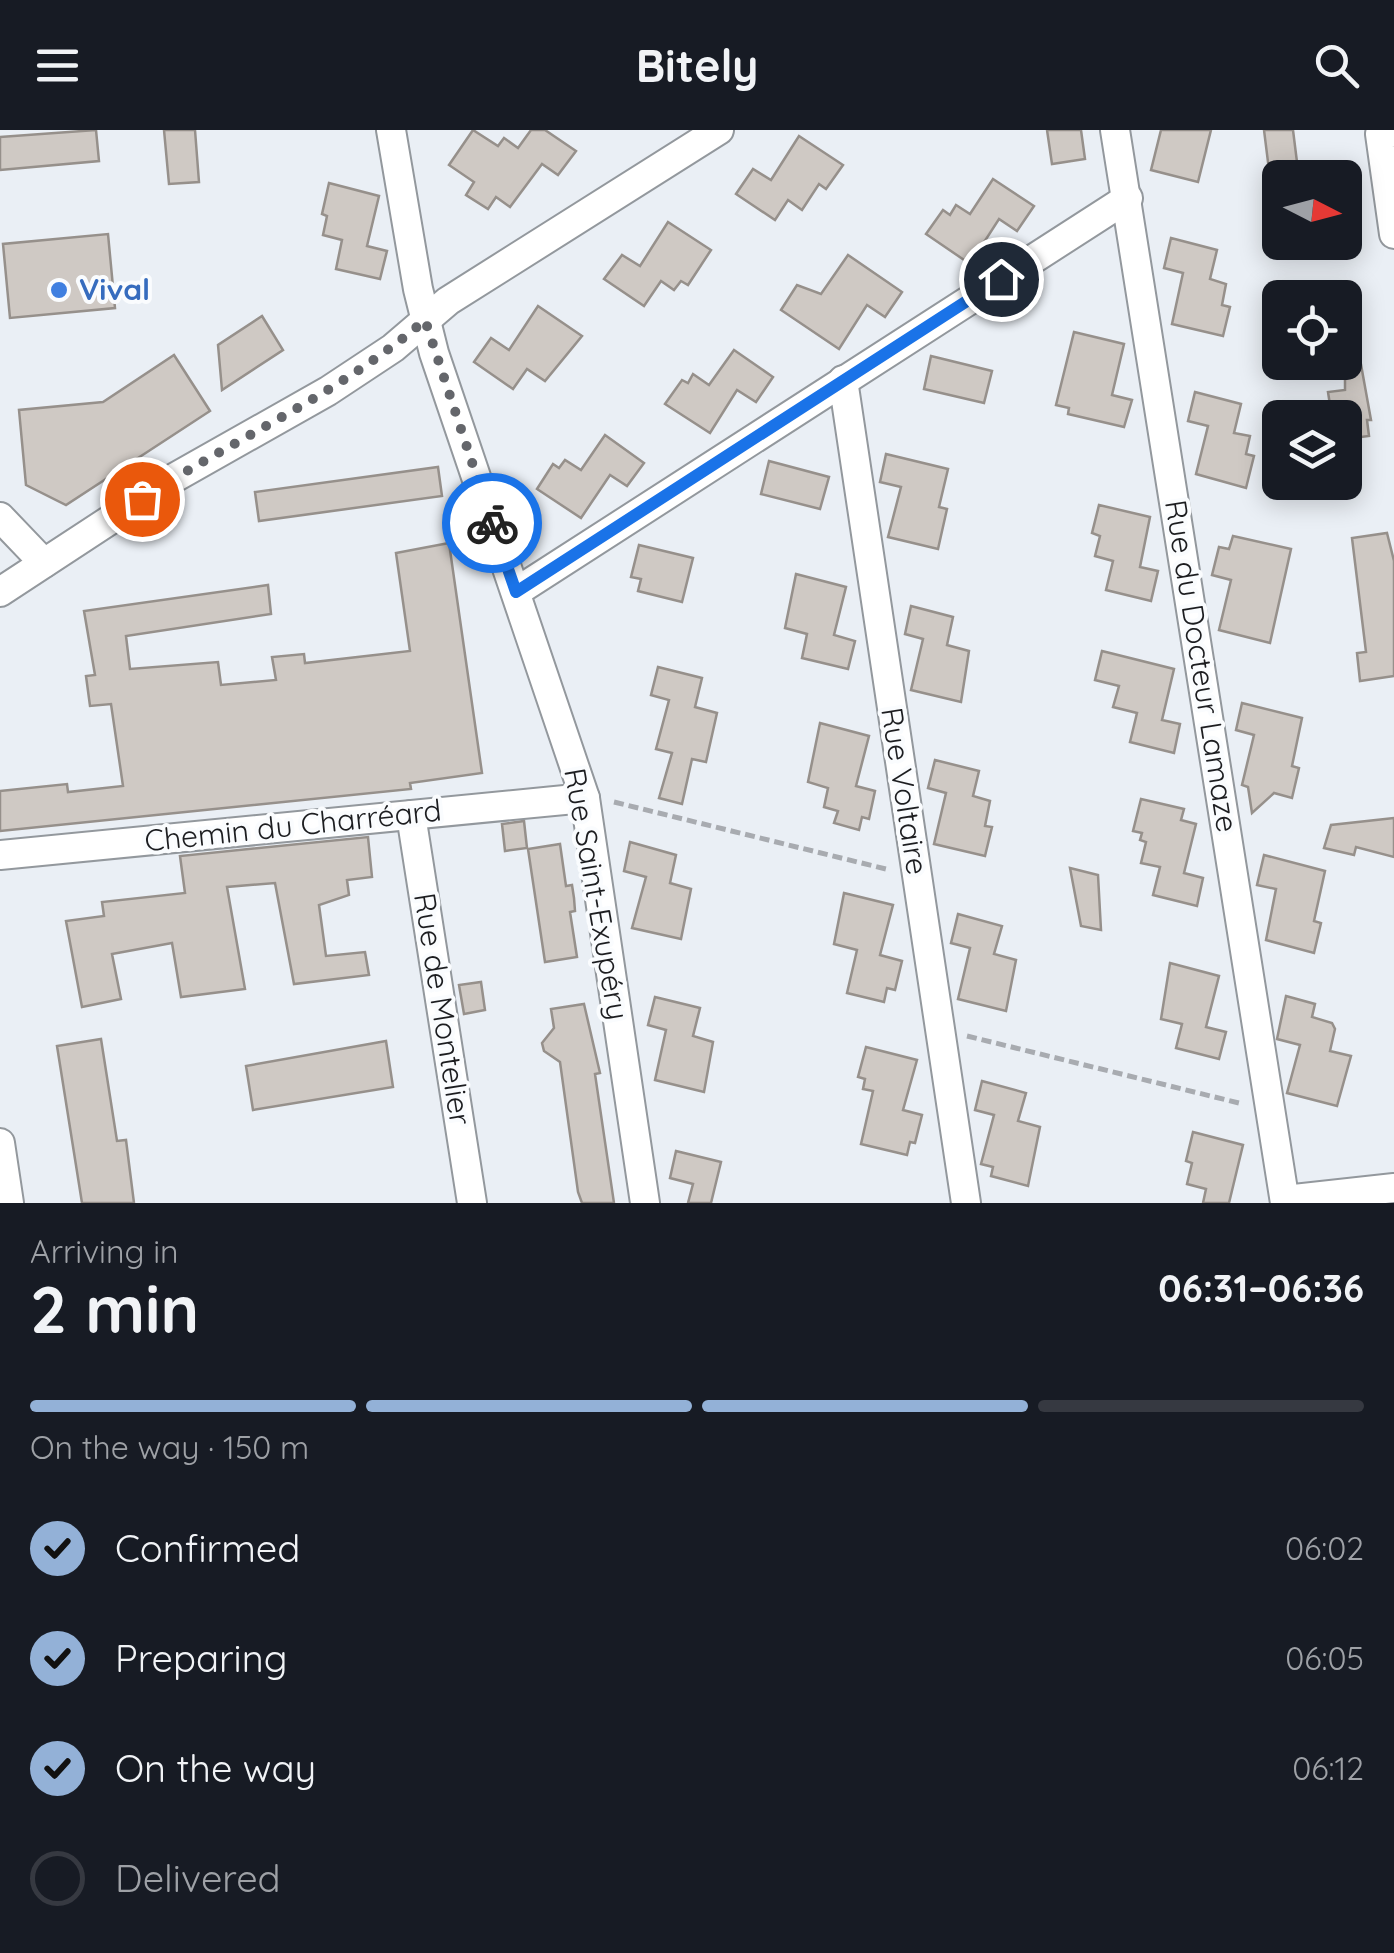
<!DOCTYPE html>
<html lang="en">
<head>
<meta charset="utf-8">
<style>
	:root { --surface:#171b24; --page:#242831; --text:#f1f3f6; --muted:#9ea1a6; --line:#363941; --accent:#93b1d7 }
	body { margin:0; font-family:Quicksand,sans-serif; background:var(--page); color:var(--text); height:100vh; display:flex; flex-direction:column; font-size:38px; white-space:nowrap }
	* { box-sizing:border-box; margin:0 }
	p { font-size:32px; color:var(--muted) }
	.icon { flex:none; width:55px; height:55px; fill:none; stroke:currentColor; stroke-width:2; stroke-linecap:round; stroke-linejoin:round }
	.map { position:relative; height:1073px; overflow:hidden }
	.side { display:flex; flex-direction:column; background:var(--surface); flex:1 }
	.side>* { flex:none }
	.needle { width:65px; rotate:96deg }
	.tools { position:absolute; left:1262px; top:30px; display:grid; gap:20px }
	.tools a { display:grid; place-items:center; width:100px; height:100px; border-radius:15px; background:var(--surface); box-shadow:0 5px 25px #0003; font-size:50px }
	.pin { position:absolute; display:grid; place-items:center; width:85px; height:85px; color:#fff; margin:-42px; border:5px solid #fff; border-radius:50%; box-shadow:0 2px 10px #0007 }
	.courier { position:absolute; display:grid; place-items:center; width:100px; height:100px; margin:-50px; border:8px solid #1a73e8; border-radius:50%; background:#fff; color:#222; box-shadow:0 2px 12px #0007 }
	.overview em { font-style:normal; font-weight:700 }
	.overview div { display:flex; flex-direction:column-reverse }
	.overview { display:flex; align-items:center; justify-content:space-between; height:170px; padding:0 30px }
	h1 { font-size:65px; font-weight:700; line-height:75px }
	.bar { display:grid; grid-template-columns:repeat(4,1fr); gap:15px 10px; align-content:center; height:120px; padding:0 30px }
	.bar i { height:12px; border-radius:8px; background:var(--line) }
	.bar .active { background:var(--accent) }
	.bar p { grid-column:span 4 }
	ol { padding:0 30px; list-style:none }
	li { display:flex; align-items:center; gap:30px; height:110px }
	li p { margin-inline-start:auto }
	li .icon { padding:10px; border-radius:50%; background:var(--accent); color:#111; stroke-width:4 }
	li:last-child { color:var(--muted) }
	li i { width:55px; height:55px; border:5px solid var(--line); border-radius:50% }
	header { display:flex; justify-content:space-between; align-items:center; height:130px; padding:0 30px; background:var(--surface); font-size:45px; font-weight:700 }
	.map>svg:first-child { display:block }
	.building { fill:#cfc9c4; stroke:#96908b; stroke-width:2.5 }
	.lines { fill:none; stroke-linecap:round; stroke-linejoin:round }
	.street-casing { stroke:#93989d; stroke-width:32 }
	.path { stroke:#a8abb0; stroke-width:5; stroke-dasharray:10 5; stroke-linecap:butt }
	.street { stroke:#fff; stroke-width:28 }
	.done { stroke:#64666b; stroke-width:10; stroke-dasharray:0 18 }
	.route { stroke:#1a73e8; stroke-width:12 }
	.shop-dot { fill:#3f7fe0; stroke:#fafcfe; stroke-width:4 }
	.labels { text-anchor:middle; stroke-width:8; stroke-linejoin:round; paint-order:stroke }
	.shop-label { font-size:30px; font-weight:bold; fill:#366cbe; stroke:#fafcfe; text-anchor:start }
	.street-label { font-size:30px; fill:#1c1d20; stroke:#fafcfe }
</style>
</head>
<body>
<header><svg class="icon" aria-label="menu" viewBox="0 0 24 24"><path d="M4 6h16M4 12h16M4 18h16"/></svg>Bitely<svg class="icon" aria-label="search" viewBox="0 0 24 24"><circle cx="10" cy="10" r="6"/><path d="M15 15l6 6"/></svg></header>
<div class="map">
<svg width="1394" height="1073" viewBox="0 0 1394 1073">
	<rect width="100%" height="100%" fill="#eaeff5"/>
	<g class="building">
		<path d="M96 0 99 31 0 40V7Z"/>
		<path d="M164 0H195L199 52 169 54Z"/>
		<path d="M473 0 498 16 504 8 518 18 531 0H545L576 21 558 45 542 34 510 77 496 67 488 79 466 65 474 52 449 35Z"/>
		<path d="M1047 0H1081L1085 29 1052 34Z"/>
		<path d="M1161 0H1211L1198 52 1151 40Z"/>
		<path d="M1264 0H1293L1299 48H1270Z"/>
		<path d="M799 6 843 35 826 59 819 54 802 80 788 70 775 90 736 64 753 39 771 50Z"/>
		<path d="M993 49 1034 76 1017 101 999 89 970 134 926 104 943 80 950 85 956 75 970 84Z"/>
		<path d="M329 53 379 66 367 116 387 121 380 149 336 139 342 110 323 105 327 86 322 84Z"/>
		<path d="M668 92 711 120 688 155 681 151 674 160 661 151 644 176 604 149 622 125 640 136Z"/>
		<path d="M108 104 115 178 10 188 3 114Z"/>
		<path d="M1171 108 1217 120 1210 149 1226 154 1222 175 1230 177 1223 206 1172 194 1183 143 1164 138Z"/>
		<path d="M848 125 902 162 885 187 867 175 839 219 781 180 797 155 821 164Z"/>
		<path d="M538 176 582 206 545 251 527 239 513 259 474 232 491 208 509 220Z"/>
		<path d="M262 186 283 220 222 260 218 215Z"/>
		<path d="M1074 202 1124 214 1112 265 1132 270 1124 297 1068 284 1069 278 1056 275Z"/>
		<path d="M734 220 773 247 756 272 737 260 710 303 665 274 682 250 688 253 693 244 709 255Z"/>
		<path d="M174 225 210 281 66 375 26 355 19 280 103 272Z"/>
		<path d="M931 226 992 241 984 273 924 259Z"/>
		<path d="M1360 229 1371 290H1367L1369 306 1345 309V288H1332L1328 262 1345 260V230Z"/>
		<path d="M1195 262 1241 274 1234 303 1250 306 1246 324 1254 326 1246 358 1196 344 1208 296 1188 291Z"/>
		<path d="M605 305 644 333 627 356 610 345 581 388 537 359 553 334 559 338 565 330 581 340Z"/>
		<path d="M886 324 948 339 939 377 947 379 938 419 888 407 901 357 880 352Z"/>
		<path d="M769 331 829 347 820 379 761 364Z"/>
		<path d="M438 337 442 366 259 391 255 362Z"/>
		<path d="M1099 375 1150 387 1140 437 1158 441 1151 471 1106 460 1113 431 1095 426 1100 406 1092 403Z"/>
		<path d="M1387 403 1394 431V546L1360 551 1357 523 1366 522 1352 408Z"/>
		<path d="M1233 406 1291 419 1270 513 1219 500 1231 450 1212 445 1219 417 1229 419Z"/>
		<path d="M449 413 482 643 410 653 411 659 0 701V661L67 654 68 662 123 656 111 574 90 576 86 546 95 545 84 481 268 455 271 484 126 506 130 539 218 532 221 555 276 550 272 527 304 524 305 533 410 521 396 423Z"/>
		<path d="M639 415 693 428 682 472 638 461 641 449 631 447Z"/>
		<path d="M796 444 846 457 834 505 855 511 848 539 802 528 807 504 785 498Z"/>
		<path d="M911 476 953 487 947 515 969 521 961 572 911 560 923 509 905 504Z"/>
		<path d="M1102 521 1174 539 1162 590 1180 594 1174 623 1130 612 1137 583 1113 577 1119 556 1095 550Z"/>
		<path d="M658 537 702 548 695 577 717 583 706 632 692 629 682 674 659 668 672 623 656 619 669 570 651 565Z"/>
		<path d="M1242 573 1302 588 1292 636 1299 638 1292 668 1274 663 1252 683 1248 657 1242 655 1254 605 1236 600Z"/>
		<path d="M820 593 869 606 856 656 875 661 869 689 862 687 859 700 834 693 838 681 824 677 828 658 808 652Z"/>
		<path d="M935 630 979 641 973 666 990 671 985 696 992 697 985 726 934 714 946 663 928 658Z"/>
		<path d="M1141 669 1184 679 1181 690 1196 694 1184 743 1203 748 1197 776 1153 765 1160 737 1141 733 1146 712 1140 710 1142 703 1133 701Z"/>
		<path d="M1394 688V727L1356 717 1354 725 1324 718 1331 695Z"/>
		<path d="M524 691 527 718 505 721 502 694Z"/>
		<path d="M368 707 372 747 347 750 349 765 319 775 326 826 365 822 369 845 294 854 275 753 227 757 245 859 181 867 172 813 112 824 121 869 82 877 66 791 104 786 102 772 185 763 180 726Z"/>
		<path d="M630 712 676 725 670 753 691 759 681 809 632 798 646 747 624 741Z"/>
		<path d="M560 714 566 756 572 755 574 768 575 781 570 782 577 827 545 832 528 719Z"/>
		<path d="M1264 725 1325 741 1314 791 1321 793 1314 823 1266 810 1276 759 1257 755Z"/>
		<path d="M1070 738 1098 745 1101 800 1081 796Z"/>
		<path d="M844 763 893 775 880 825 902 831 895 860 887 858 884 872 847 863 857 820 834 814Z"/>
		<path d="M958 784 1002 796 994 824 1016 830 1006 881 958 869 970 818 951 813Z"/>
		<path d="M1170 833 1219 846 1206 897 1226 902 1219 929 1176 918 1182 894 1161 889Z"/>
		<path d="M481 852 485 880 464 884 459 855Z"/>
		<path d="M1286 866 1315 874 1312 887 1332 893 1335 899 1330 921 1351 926 1337 976 1287 963 1300 915 1277 909Z"/>
		<path d="M655 867 700 878 693 906 713 912 704 962 655 950 666 900 648 895Z"/>
		<path d="M584 874 600 943 595 944 614 1073H582L578 1062 560 932 544 921 542 913 554 898 551 879Z"/>
		<path d="M101 909 117 1011 126 1010 134 1073H82L57 916Z"/>
		<path d="M386 911 393 957 253 980 246 936Z"/>
		<path d="M866 917 917 930 903 980 922 985 915 1013 910 1012 907 1025 861 1014 873 961 863 959 865 949 858 947Z"/>
		<path d="M982 951 1026 963 1018 991 1040 997 1028 1056 991 1046 993 1037 981 1034 994 985 975 980Z"/>
		<path d="M1193 1002 1243 1015 1229 1073H1203L1206 1059 1187 1054 1192 1033 1186 1031Z"/>
		<path d="M676 1021 721 1032 711 1073H688L693 1054 670 1048Z"/>
	</g>
	<g class="lines">
		<g class="street-casing">
			<g id="street">
				<path d="M391 0 418 159 434 223 585 668 645 1073"/>
				<path d="M1115 0 1285 1073"/>
				<path d="M1394 2 1380 4 1394 104"/>
				<path d="M843 250 966 1073"/>
				<path d="M0 387 44 433"/>
				<path d="M0 462 174 348 328 261 393 218 448 171 719 0"/>
				<path d="M516 462 1128 68"/>
				<path d="M411 685 472 1073"/>
				<path d="M0 725 585 668"/>
				<path d="M0 1013 9 1073"/>
				<path d="M1285 1070 1394 1058"/>
			</g>
		</g>
		<g class="path">
			<path d="M614 672 890 740"/>
			<path d="M967 906 1243 974"/>
		</g>
		<use href="#street" class="street"/>
	</g>
	<g class="lines">
		<path class="done" d="M142 369C235 308 340 264 425 190L492 393"/>
		<path class="route" d="M492 393 516 462 1001 149"/>
	</g>
	<circle class="shop-dot" cx="59" cy="160" r="10"/>
	<g class="labels">
		<g class="shop-label">
			<text x="79" y="170">Vival</text>
		</g>
		<g class="street-label">
			<text transform="translate(1201 536) rotate(81)" y="10">Rue du Docteur Lamaze</text>
			<text transform="translate(904 661) rotate(81)" y="10">Rue Voltaire</text>
			<text transform="translate(293 696) rotate(-6)" y="10">Chemin du Charréard</text>
			<text transform="translate(596 764) rotate(80)" y="10">Rue Saint-Exupéry</text>
			<text transform="translate(442 879) rotate(81)" y="10">Rue de Montelier</text>
		</g>
	</g>
</svg>
<div class="tools">
<a><svg class="needle" viewBox="-14 -14 28 28"><path d="M0-13l5 13h-10z" fill="#e53935"/><path d="M0 13l5-13h-10z" fill="#9ea1a6"/></svg></a>
<a><svg class="icon" aria-label="locate" viewBox="0 0 24 24"><circle cx="12" cy="12" r="6"/><path d="M12 2v4M12 18v4M2 12h4M18 12h4"/></svg></a>
<a><svg class="icon" aria-label="layers" viewBox="0 0 24 24"><path d="M12 4l9 5-9 5-9-5zM3 14l9 5 9-5"/></svg></a>
</div>
<div class="pin" style="left:142px;top:369px;background:#ea580c"><svg class="icon" aria-label="bag" viewBox="0 0 24 24"><path d="M5 8h14l-1 12H6zM9 8a3 3 0 0 1 6 0"/></svg></div>
<div class="pin" style="left:1001px;top:149px;background:#1f2937"><svg class="icon" aria-label="home" viewBox="0 0 24 24"><path d="M3 11l9-7 9 7M6 9v11h12V9"/></svg></div>
<div class="courier" style="left:492px;top:393px"><svg class="icon" aria-label="bike" viewBox="0 0 24 24"><circle cx="6" cy="16" r="4"/><circle cx="18" cy="16" r="4"/><path d="M6 16l4-8h5l3 8M10 8l3 8H6M13 5h3"/></svg></div>
</div>
<section class="side">
<div class="overview"><div><h1>2 min</h1><p>Arriving in</p></div><em>06:31–06:36</em></div>
<div class="bar"><i class="active"></i><i class="active"></i><i class="active"></i><i></i><p>On the way · 150 m</p></div>
<ol>
<li><svg class="icon" aria-label="check" viewBox="0 0 24 24"><path d="M5 12l5 5 9-10"/></svg>Confirmed<p>06:02</p></li>
<li><svg class="icon" aria-label="check" viewBox="0 0 24 24"><path d="M5 12l5 5 9-10"/></svg>Preparing<p>06:05</p></li>
<li><svg class="icon" aria-label="check" viewBox="0 0 24 24"><path d="M5 12l5 5 9-10"/></svg>On the way<p>06:12</p></li>
<li><i></i>Delivered</li>
</ol>
</section>
</body>
</html>
